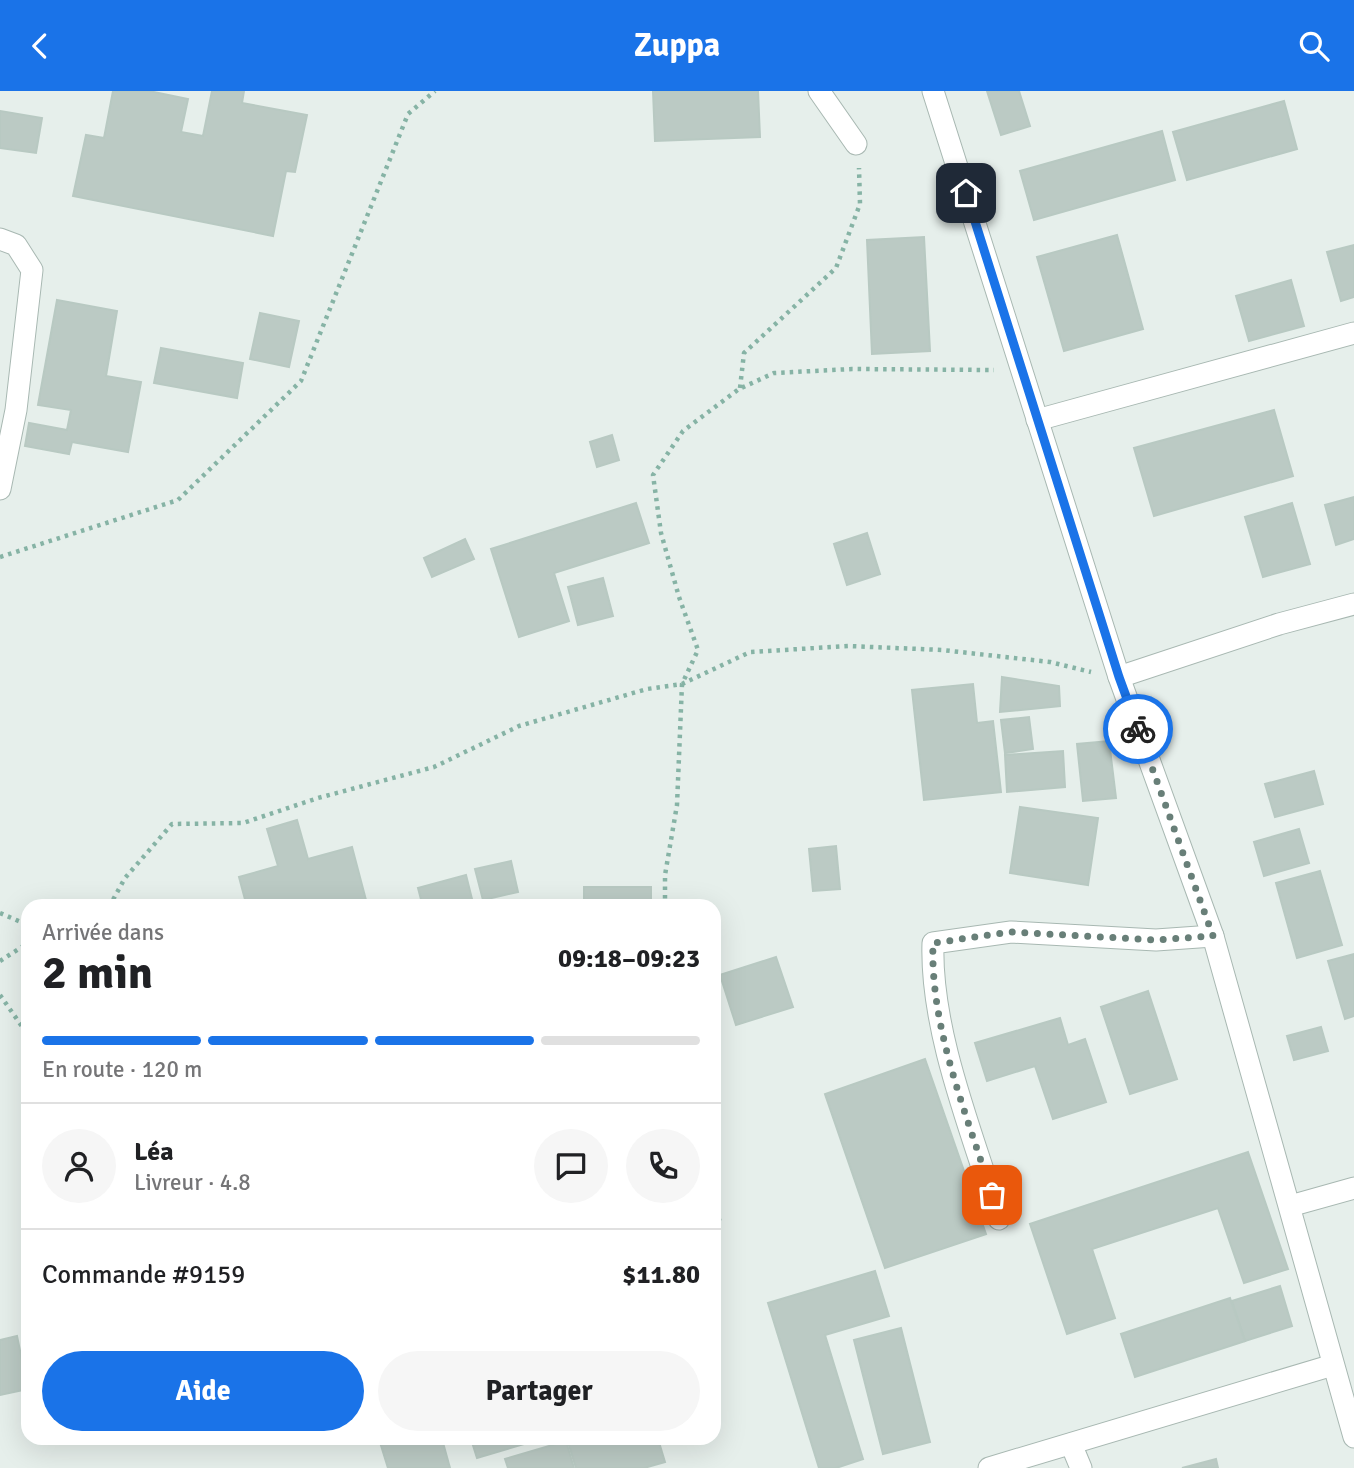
<!DOCTYPE html>
<html lang="fr">
<head>
<meta charset="utf-8">
<style>
	:root { --surface:#fff; --page:#f6f6f6; --text:#202124; --muted:#757577; --line:#e0e0e0; --accent:#1a73e8 }
	body { margin:0; font-family:Signika,sans-serif; background:var(--page); color:var(--text); height:100vh; display:flex; flex-direction:column; font-size:26px; white-space:nowrap }
	* { box-sizing:border-box; margin:0 }
	p { font-size:23px; color:var(--muted) }
	.icon { flex:none; width:38px; height:38px; fill:none; stroke:currentColor; stroke-width:2; stroke-linecap:round; stroke-linejoin:round }
	.map { position:relative; flex:1; overflow:hidden }
	.drawer { position:absolute; left:21px; top:808px; width:700px; height:546px; display:flex; flex-direction:column; background:var(--surface); border-radius:21px; box-shadow:0 7px 28px #0002 }
	.drawer>* { flex:none }
	.pin { position:absolute; display:grid; place-items:center; width:60px; height:60px; color:#fff; margin:-30px; border-radius:14px; box-shadow:0 4px 10px #0006 }
	.courier { position:absolute; display:grid; place-items:center; width:70px; height:70px; margin:-35px; border:5px solid #1a73e8; border-radius:50%; background:#fff; color:#222; box-shadow:0 2px 9px #0007 }
	.overview em { font-style:normal; font-weight:800 }
	.overview div { display:flex; flex-direction:column-reverse }
	.overview { display:flex; align-items:center; justify-content:space-between; height:119px; padding:0 21px }
	h1 { font-size:46px; font-weight:800; line-height:52px }
	.bar { display:grid; grid-template-columns:repeat(4,1fr); gap:10px 7px; align-content:center; height:84px; padding:0 21px }
	.bar i { height:9px; border-radius:5px; background:var(--line) }
	.bar .current { background:var(--accent) }
	.bar p { grid-column:span 4 }
	.line { display:flex; align-items:center; gap:18px; padding:0 21px; border-top:2px solid var(--line) }
	.line div { flex:1 }
	.round { display:grid; place-items:center; flex:none; width:74px; height:74px; border-radius:37px; background:var(--page) }
	.button { display:flex; gap:14px; margin-top:auto; padding:14px 21px }
	.button a { flex:1; height:80px; border-radius:42px; background:var(--accent); color:#fff; font-size:28px; font-weight:800; line-height:80px; text-align:center }
	.button a+a { background:var(--page); color:var(--text) }
	header { display:flex; justify-content:space-between; align-items:center; height:91px; padding:0 21px; background:var(--accent); color:#fff; font-size:32px; font-weight:800 }
	.map>svg:first-child { display:block }
	.building { fill:#bbcac4; stroke:#b8c9c2; stroke-width:2 }
	.lines { fill:none; stroke-linecap:round; stroke-linejoin:round }
	.minor-casing { stroke:#a8b8b2; stroke-width:23 }
	.path { stroke:#86b3a5; stroke-width:4.5; stroke-dasharray:3.5 5; stroke-linecap:butt }
	.minor { stroke:#fff; stroke-width:21 }
	.done { stroke:#687f78; stroke-width:7; stroke-dasharray:0 12.6 }
	.route { stroke:#1a73e8; stroke-width:9 }
</style>
</head>
<body>
<header><svg class="icon" aria-label="back" viewBox="0 0 24 24"><path d="M15 5l-7 7 7 7"/></svg>Zuppa<svg class="icon" aria-label="search" viewBox="0 0 24 24"><circle cx="10" cy="10" r="6"/><path d="M15 15l6 6"/></svg></header>
<div class="map">
<svg width="1354" height="1377" viewBox="0 0 1354 1377">
	<rect width="100%" height="100%" fill="#e6efeb"/>
	<g class="building">
		<path d="M113 0H149L188 8 181 41 203 45 212 0H244L242 12 307 24 295 81 286 80 273 145 73 105 86 44 104 47Z"/>
		<path d="M653 0H758L760 46 655 50Z"/>
		<path d="M987 0H1019L1030 35 1001 44Z"/>
		<path d="M1284 10 1297 58 1187 89 1173 41Z"/>
		<path d="M0 20 42 27 36 62 0 57Z"/>
		<path d="M1162 40 1175 89 1034 129 1020 80Z"/>
		<path d="M1117 144 1143 238 1064 260 1037 166Z"/>
		<path d="M924 146 930 260 872 263 867 149Z"/>
		<path d="M1354 154V206L1341 210 1327 161Z"/>
		<path d="M1291 189 1304 235 1249 250 1236 205Z"/>
		<path d="M57 209 117 220 106 285 141 291 128 361 72 351 69 363 25 355 29 332 67 339 71 319 38 314Z"/>
		<path d="M260 222 299 230 289 276 250 268Z"/>
		<path d="M161 257 243 272 237 307 154 292Z"/>
		<path d="M1274 319 1293 385 1154 425 1134 357Z"/>
		<path d="M612 344 619 369 597 376 590 351Z"/>
		<path d="M1354 406V448L1336 454 1325 414Z"/>
		<path d="M636 412 649 452 554 482 569 530 519 546 491 458Z"/>
		<path d="M1292 412 1310 473 1263 486 1245 426Z"/>
		<path d="M867 442 880 483 847 494 834 453Z"/>
		<path d="M465 448 474 468 432 486 424 467Z"/>
		<path d="M603 487 613 525 578 534 568 496Z"/>
		<path d="M1002 586 1059 595 1060 615 1000 621Z"/>
		<path d="M973 593 977 632 993 630 1001 701 924 709 912 599Z"/>
		<path d="M1029 626 1033 658 1005 662 1001 629Z"/>
		<path d="M1109 650 1116 707 1083 710 1077 653Z"/>
		<path d="M1063 660 1065 696 1007 701 1005 664Z"/>
		<path d="M1314 680 1323 713 1275 726 1265 693Z"/>
		<path d="M1020 716 1098 727 1088 794 1010 782Z"/>
		<path d="M297 729 308 768 352 756 366 809 343 816H247L239 786 278 775 267 738Z"/>
		<path d="M1299 738 1309 772 1264 785 1254 751Z"/>
		<path d="M836 755 840 798 813 800 809 758Z"/>
		<path d="M511 770 518 801 483 809 475 778Z"/>
		<path d="M1320 780 1342 854 1297 867 1276 792Z"/>
		<path d="M466 784 474 816H423L418 797Z"/>
		<rect x="584" y="796" width="67" height="20"/>
		<path d="M1354 863V925L1345 928 1328 870Z"/>
		<path d="M776 866 793 916 736 934 720 884Z"/>
		<path d="M1148 900 1177 988 1130 1003 1101 916Z"/>
		<path d="M1060 927 1068 954 1085 948 1106 1011 1053 1028 1035 975 987 990 975 952Z"/>
		<path d="M1321 936 1328 960 1294 969 1287 945Z"/>
		<path d="M925 968 986 1143 885 1177 825 1003Z"/>
		<path d="M1248 1061 1288 1178 1244 1192 1218 1117 1092 1158 1115 1227 1067 1243 1030 1133Z"/>
		<path d="M875 1180 889 1225 825 1244 863 1368 836 1377H819L768 1212Z"/>
		<path d="M1280 1195 1292 1235 1245 1250 1232 1210Z"/>
		<path d="M1230 1207 1245 1250 1135 1286 1121 1243Z"/>
		<path d="M901 1237 930 1351 883 1363 854 1249Z"/>
		<path d="M17 1245 28 1298 0 1304V1249Z"/>
		<path d="M379 1348H442L450 1377H388Z"/>
		<path d="M471 1348H541L477 1367Z"/>
		<path d="M567 1348H658L665 1371 644 1377H576Z"/>
		<path d="M566 1350 574 1377H508L505 1368Z"/>
		<path d="M1216 1368 1218 1377H1182Z"/>
	</g>
	<g class="lines">
		<g class="minor-casing">
			<g id="minor">
				<path d="M819 0 856 53"/>
				<path d="M933 0 1119 586 1213 845 1354 1346"/>
				<path d="M0 148 16 154 32 179 16 319 0 398"/>
				<path d="M1037 329 1354 242"/>
				<path d="M1119 586 1279 533 1354 513"/>
				<path d="M1290 1115 1354 1097"/>
				<path d="M999 1128C973 1044 930 940 933 852L1011 841 1156 849 1213 845"/>
				<path d="M1071 1353 1081 1377"/>
				<path d="M989 1377 1333 1274"/>
			</g>
		</g>
		<g class="path">
			<path d="M740 297 744 262 836 177 860 113 859 77"/>
			<path d="M0 466 178 409 301 290 408 23 435 0"/>
			<path d="M109 816 125 787 172 733 243 732 318 707 434 676 519 635 647 598 682 593 750 561 849 555 942 559 1050 571 1091 581"/>
			<path d="M665 816V784L677 714 682 593 698 559 679 506 661 442 653 384 683 340 739 298 774 282 852 278 994 279"/>
			<path d="M0 822 28 834"/>
			<path d="M0 870 28 852"/>
			<path d="M0 904 28 944"/>
			<path d="M714 1110 720 1132 714 1144"/>
		</g>
		<use href="#minor" class="minor"/>
	</g>
	<g class="lines">
		<path class="done" d="M992 1104C967 1023 930 938 933 852L1011 841 1156 849 1213 845 1138 638"/>
		<path class="route" d="M966 102 1119 586 1138 638"/>
	</g>
</svg>
<div class="pin" style="left:992px;top:1104px;background:#ea580c"><svg class="icon" aria-label="bag" viewBox="0 0 24 24"><path d="M5 8h14l-1 12H6zM9 8a3 3 0 0 1 6 0"/></svg></div>
<div class="pin" style="left:966px;top:102px;background:#1f2937"><svg class="icon" aria-label="home" viewBox="0 0 24 24"><path d="M3 11l9-7 9 7M6 9v11h12V9"/></svg></div>
<div class="courier" style="left:1138px;top:638px"><svg class="icon" aria-label="bike" viewBox="0 0 24 24"><circle cx="6" cy="16" r="4"/><circle cx="18" cy="16" r="4"/><path d="M6 16l4-8h5l3 8M10 8l3 8H6M13 5h3"/></svg></div>
<section class="drawer">
<div class="overview"><div><h1>2 min</h1><p>Arrivée dans</p></div><em>09:18–09:23</em></div>
<div class="bar"><i class="current"></i><i class="current"></i><i class="current"></i><i></i><p>En route · 120 m</p></div>
<div class="line" style="height:126px"><a class="round"><svg class="icon" aria-label="person" viewBox="0 0 24 24"><circle cx="12" cy="8" r="4"/><path d="M4 21q1-7 8-7t8 7"/></svg></a><div><b>Léa</b><p>Livreur · 4.8</p></div><a class="round"><svg class="icon" aria-label="chat" viewBox="0 0 24 24"><path d="M4 5h16v11H9l-5 4z"/></svg></a><a class="round"><svg class="icon" aria-label="phone" viewBox="0 0 24 24"><path d="M5 4h4l2 5-3 2q2 4 5 5l2-3 5 2v4C11 20 4 13 5 4z"/></svg></a></div>
<div class="line" style="height:91px"><div>Commande #9159</div><b>$11.80</b></div>
<div class="button"><a>Aide</a><a>Partager</a></div>
</section>
</div>
</body>
</html>
